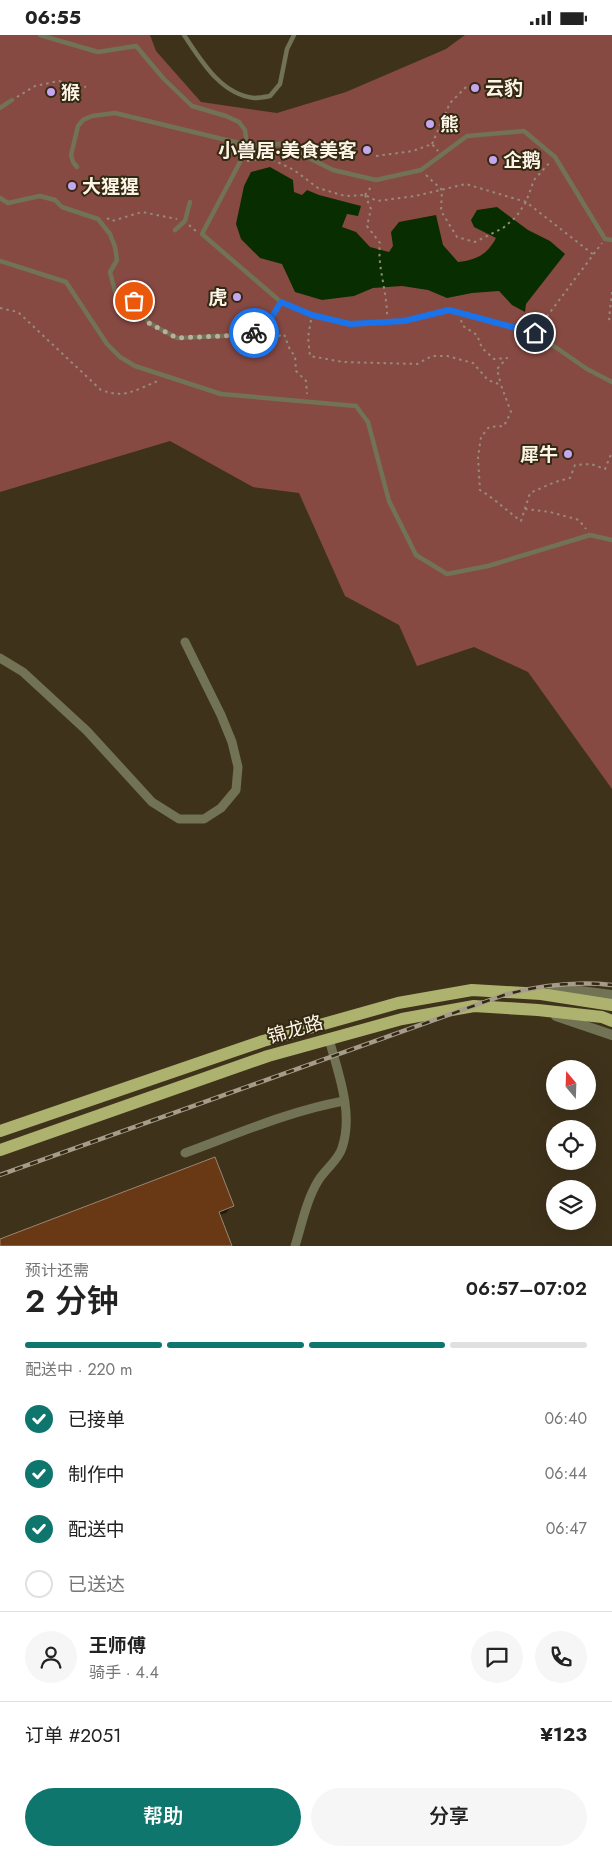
<!DOCTYPE html>
<html lang="zh">
<head>
<meta charset="utf-8">
<style>
	:root { --surface:#fff; --page:#f6f6f6; --text:#222; --muted:#767676; --line:#e0e0e0; --accent:#0f766e }
	body { margin:0; font-family:Jost,"Noto Sans SC",sans-serif; background:var(--page); color:var(--text); height:100vh; display:flex; flex-direction:column; font-size:19px; white-space:nowrap }
	* { box-sizing:border-box; margin:0 }
	p { font-size:16px; color:var(--muted) }
	.icon { flex:none; width:28px; height:28px; fill:none; stroke:currentColor; stroke-width:2; stroke-linecap:round; stroke-linejoin:round }
	.map { position:relative; height:1211px; overflow:hidden }
	.details { display:flex; flex-direction:column; background:var(--surface); flex:1 }
	.details>* { flex:none }
	.needle { width:32px; rotate:341deg }
	.tools { position:absolute; left:546px; top:1025px; display:grid; gap:10px }
	.tools a { display:grid; place-items:center; width:50px; height:50px; border-radius:50%; background:var(--surface); box-shadow:0 5px 20px #0002; font-size:25px }
	.pin { position:absolute; display:grid; place-items:center; width:42px; height:42px; color:#fff; margin:-21px; border:2px solid #fff; border-radius:50%; box-shadow:0 1px 5px #0007 }
	.courier { position:absolute; display:grid; place-items:center; width:50px; height:50px; margin:-25px; border:4px solid #1a73e8; border-radius:50%; background:#fff; color:#222; box-shadow:0 1px 6px #0007 }
	.summary em { font-style:normal; font-weight:600 }
	.summary div { display:flex; flex-direction:column-reverse }
	.summary { display:flex; align-items:center; justify-content:space-between; height:85px; padding:0 25px }
	h1 { font-size:32px; font-weight:600; line-height:38px }
	.bar { display:grid; grid-template-columns:repeat(4,1fr); gap:8px 5px; align-content:center; height:60px; padding:0 25px }
	.bar i { height:6px; border-radius:4px; background:var(--line) }
	.bar .current { background:var(--accent) }
	.bar p { grid-column:span 4 }
	.line { display:flex; align-items:center; gap:12px; padding:0 25px; border-top:1px solid var(--line) }
	.line div { flex:1 }
	.round { display:grid; place-items:center; flex:none; width:52px; height:52px; border-radius:26px; background:var(--page) }
	ol { padding:0 25px; list-style:none }
	li { display:flex; align-items:center; gap:15px; height:55px }
	li p { margin-inline-start:auto }
	li .icon { padding:5px; border-radius:50%; background:var(--accent); color:#fff; stroke-width:4 }
	li:last-child { color:var(--muted) }
	li i { width:28px; height:28px; border:2px solid var(--line); border-radius:50% }
	.cta { display:flex; gap:10px; margin-top:auto; padding:10px 25px }
	.cta a { flex:1; height:58px; border-radius:30px; background:var(--accent); color:#fff; font-size:20px; font-weight:600; line-height:58px; text-align:center }
	.cta a+a { background:var(--page); color:var(--text) }
	.status { display:flex; justify-content:space-between; align-items:center; height:35px; padding:0 25px; background:var(--surface); direction:ltr }
	.status svg { height:14px; fill:currentColor }
	.map>svg:first-child { display:block }
	.green { fill:#874a43 }
	.water { fill:#082d00 }
	.shadow { fill:#0007 }
	.building { fill:#683914; stroke:#9d8472 }
	.lines { fill:none; stroke-linecap:round; stroke-linejoin:round }
	.path { stroke:#958b78; stroke-width:2; stroke-dasharray:2.5 4; stroke-linecap:butt }
	.service { stroke:#717354; stroke-width:4.5 }
	.minor { stroke:#717354; stroke-width:9 }
	.tertiary { stroke:#717354; stroke-width:10 }
	.primary { stroke:#adb26f; stroke-width:12 }
	.rail-casing { stroke:#a69c8a; stroke-width:4.5 }
	.rail { stroke:#332811; stroke-width:2.5; stroke-dasharray:8; stroke-linecap:butt }
	.done { stroke:#bab09f; stroke-width:5; stroke-dasharray:0 9 }
	.route { stroke:#1a73e8; stroke-width:6 }
	.poi-dot { fill:#c5a7f1; stroke:#332811; stroke-width:2 }
	.labels { text-anchor:middle; stroke-width:4; stroke-linejoin:round; paint-order:stroke }
	.poi-label { font-size:19px; font-weight:bold; fill:#fcf4e6; stroke:#332811; text-anchor:start }
	.street-label { font-size:19px; fill:#fcf4e6; stroke:#332811 }
</style>
</head>
<body>
<div class="status"><b>06:55</b><svg viewBox="0 0 49 12"><path d="M0 12V9h3v3zM5 12V6h3v6zM10 12V3h3v9zM15 12V0h3v12zM26 1h20v11H26zM47 4h2v5h-2z"/></svg></div>
<div class="map">
<svg width="612" height="1211" viewBox="0 0 612 1211">
	<rect width="100%" height="100%" fill="#3e321b"/>
	<path class="green" d="M0 0H150L156 16 201 67 277 78 346 57 446 14 465 0H612V754L528 637 474 612 417 631 399 590 345 561 299 458 253 452 170 406 0 457Z"/>
	<path class="water" d="M270 132 293 145 294 157 302 160 307 155 319 160 361 171 358 181 347 179 342 192 356 197 370 212 389 217 393 211 391 197 399 187 436 180 443 210 458 227C476 225 487 220 496 203L474 192 471 185 477 175 497 172 528 195 550 206 565 219 526 269 525 277 512 270 499 256 472 258 447 263 428 255 402 251 373 253 354 261 322 265 295 257 282 229 260 223 241 204 236 189 244 151 251 137Z"/>
	<path class="shadow" d="M232 1171 226 1178 219 1180 231 1211H0V1206Z"/>
	<path class="building" d="M215 1122 234 1171 219 1177 232 1211H0V1204Z"/>
	<g class="lines">
		<g class="path">
			<path d="M17 62 35 51 59 46 86 52"/>
			<path d="M432 109 450 68 467 51"/>
			<path d="M376 121 413 116 432 109 438 116"/>
			<path d="M247 126 269 123 294 135 318 153 345 161 365 160 377 166 415 161 466 149 526 167 594 220"/>
			<path d="M426 140 442 155 441 176 457 202 475 207 503 193 516 182 526 167 534 145 551 126"/>
			<path d="M365 160 371 174 367 191 380 208C377 231 387 256 387 280"/>
			<path d="M365 160 371 152"/>
			<path d="M107 183 112 186 142 177 177 184"/>
			<path d="M189 190 197 197"/>
			<path d="M612 257 609 284 612 286"/>
			<path d="M0 273 18 277 101 355C125 364 135 355 158 346"/>
			<path d="M311 285 308 302 310 321 343 327 417 329 432 321H447L473 328 488 345 501 350 511 377 504 391 489 392 481 402 478 422 480 455C495 464 507 476 521 486L530 458 555 447 570 443 575 430 591 429 605 434 612 417"/>
			<path d="M461 285 463 291 477 300 482 313 494 324 507 323 497 334 501 350"/>
			<path d="M539 292 602 208"/>
			<path d="M267 301 271 304 284 299 290 315 295 321 296 336 306 346 307 359"/>
			<path d="M525 474 550 477 579 485 586 494"/>
		</g>
		<g class="service">
			<path d="M40 0 98 17 136 11 164 44 192 71 226 81 239 87 245 95 247 110 240 127 202 199 281 267 312 280 350 289 404 286 449 275 535 298 587 334 612 347"/>
			<path d="M184 0C201 25 220 59 254 63 259 63 265 62 270 61L280 49 287 14 294 0"/>
			<path d="M0 73 12 65"/>
			<path d="M77 132 73 127 71 120 78 91 83 85 92 81 115 78 247 110 281 109 333 135 376 145 421 135 467 101 524 96 555 122 605 204 612 205"/>
			<path d="M0 163 8 168 40 161 55 165 62 172 98 184 110 199 115 212 117 225 110 237 117 264 134 266 149 288 177 303 242 300 262 297 281 267"/>
			<path d="M175 195 185 186 190 167"/>
			<path d="M0 226 66 247 107 309 120 322 135 331 221 359 356 371 368 387 389 466 416 520 447 539 488 531 590 500 612 505"/>
		</g>
		<g class="minor">
			<path d="M0 623 23 637 87 696 152 767 179 784H204L221 773 236 755 238 732 232 707 221 680 185 607"/>
			<path d="M185 1118C237 1099 289 1076 344 1066"/>
			<path d="M295 1211C302 1189 306 1166 318 1146 325 1134 338 1126 342 1113 354 1078 338 1038 329 1004"/>
		</g>
		<g class="tertiary">
			<path d="M551 957 573 955 612 960"/>
			<path d="M556 981 612 1000"/>
		</g>
		<g class="primary">
			<path d="M0 1096 263 1006 398 968 472 955 541 959 612 970"/>
			<path d="M0 1115 268 1021 402 984 474 971 538 975 602 982 612 986"/>
		</g>
		<g class="rail-casing">
			<path id="rail" d="M0 1140 504 960C541 950 574 946 612 950"/>
		</g>
		<use href="#rail" class="rail"/>
	</g>
	<g class="lines">
		<path class="done" d="M134 266 149 288 177 303 242 300 254 298"/>
		<path class="route" d="M254 298 262 297 281 267 312 280 350 289 404 286 449 275 535 298"/>
	</g>
	<g class="poi-dot">
		<circle cx="475" cy="53" r="5"/>
		<circle cx="51" cy="57" r="5"/>
		<circle cx="430" cy="89" r="5"/>
		<circle cx="367" cy="115" r="5"/>
		<circle cx="493" cy="125" r="5"/>
		<circle cx="72" cy="151" r="5"/>
		<circle cx="237" cy="262" r="5"/>
		<circle cx="568" cy="419" r="5"/>
	</g>
	<g class="labels">
		<g class="poi-label">
			<text x="485" y="60">云豹</text>
			<text x="61" y="64">猴</text>
			<text x="440" y="96">熊</text>
			<text x="357" y="122" text-anchor="end">小兽居·美食美客</text>
			<text x="503" y="132">企鹅</text>
			<text x="82" y="158">大猩猩</text>
			<text x="227" y="269" text-anchor="end">虎</text>
			<text x="558" y="426" text-anchor="end">犀牛</text>
		</g>
		<g class="street-label">
			<text transform="translate(295 994) rotate(-16)" y="7">锦龙路</text>
		</g>
	</g>
</svg>
<div class="tools">
<a><svg class="needle" viewBox="-14 -14 28 28"><path d="M0-13l5 13h-10z" fill="#e53935"/><path d="M0 13l5-13h-10z" fill="#767676"/></svg></a>
<a><svg class="icon" aria-label="locate" viewBox="0 0 24 24"><circle cx="12" cy="12" r="6"/><path d="M12 2v4M12 18v4M2 12h4M18 12h4"/></svg></a>
<a><svg class="icon" aria-label="layers" viewBox="0 0 24 24"><path d="M12 4l9 5-9 5-9-5zM3 14l9 5 9-5"/></svg></a>
</div>
<div class="pin" style="left:134px;top:266px;background:#ea580c"><svg class="icon" aria-label="bag" viewBox="0 0 24 24"><path d="M5 8h14l-1 12H6zM9 8a3 3 0 0 1 6 0"/></svg></div>
<div class="pin" style="left:535px;top:298px;background:#1f2937"><svg class="icon" aria-label="home" viewBox="0 0 24 24"><path d="M3 11l9-7 9 7M6 9v11h12V9"/></svg></div>
<div class="courier" style="left:254px;top:298px"><svg class="icon" aria-label="bike" viewBox="0 0 24 24"><circle cx="6" cy="16" r="4"/><circle cx="18" cy="16" r="4"/><path d="M6 16l4-8h5l3 8M10 8l3 8H6M13 5h3"/></svg></div>
</div>
<section class="details">
<div class="summary"><div><h1>2 分钟</h1><p>预计还需</p></div><em>06:57–07:02</em></div>
<div class="bar"><i class="current"></i><i class="current"></i><i class="current"></i><i></i><p>配送中 · 220 m</p></div>
<ol>
<li><svg class="icon" aria-label="check" viewBox="0 0 24 24"><path d="M5 12l5 5 9-10"/></svg>已接单<p>06:40</p></li>
<li><svg class="icon" aria-label="check" viewBox="0 0 24 24"><path d="M5 12l5 5 9-10"/></svg>制作中<p>06:44</p></li>
<li><svg class="icon" aria-label="check" viewBox="0 0 24 24"><path d="M5 12l5 5 9-10"/></svg>配送中<p>06:47</p></li>
<li><i></i>已送达</li>
</ol>
<div class="line" style="height:90px"><a class="round"><svg class="icon" aria-label="person" viewBox="0 0 24 24"><circle cx="12" cy="8" r="4"/><path d="M4 21q1-7 8-7t8 7"/></svg></a><div><b>王师傅</b><p>骑手 · 4.4</p></div><a class="round"><svg class="icon" aria-label="chat" viewBox="0 0 24 24"><path d="M4 5h16v11H9l-5 4z"/></svg></a><a class="round"><svg class="icon" aria-label="phone" viewBox="0 0 24 24"><path d="M5 4h4l2 5-3 2q2 4 5 5l2-3 5 2v4C11 20 4 13 5 4z"/></svg></a></div>
<div class="line" style="height:65px"><div>订单 #2051</div><b>¥123</b></div>
<div class="cta"><a>帮助</a><a>分享</a></div>
</section>
</body>
</html>
